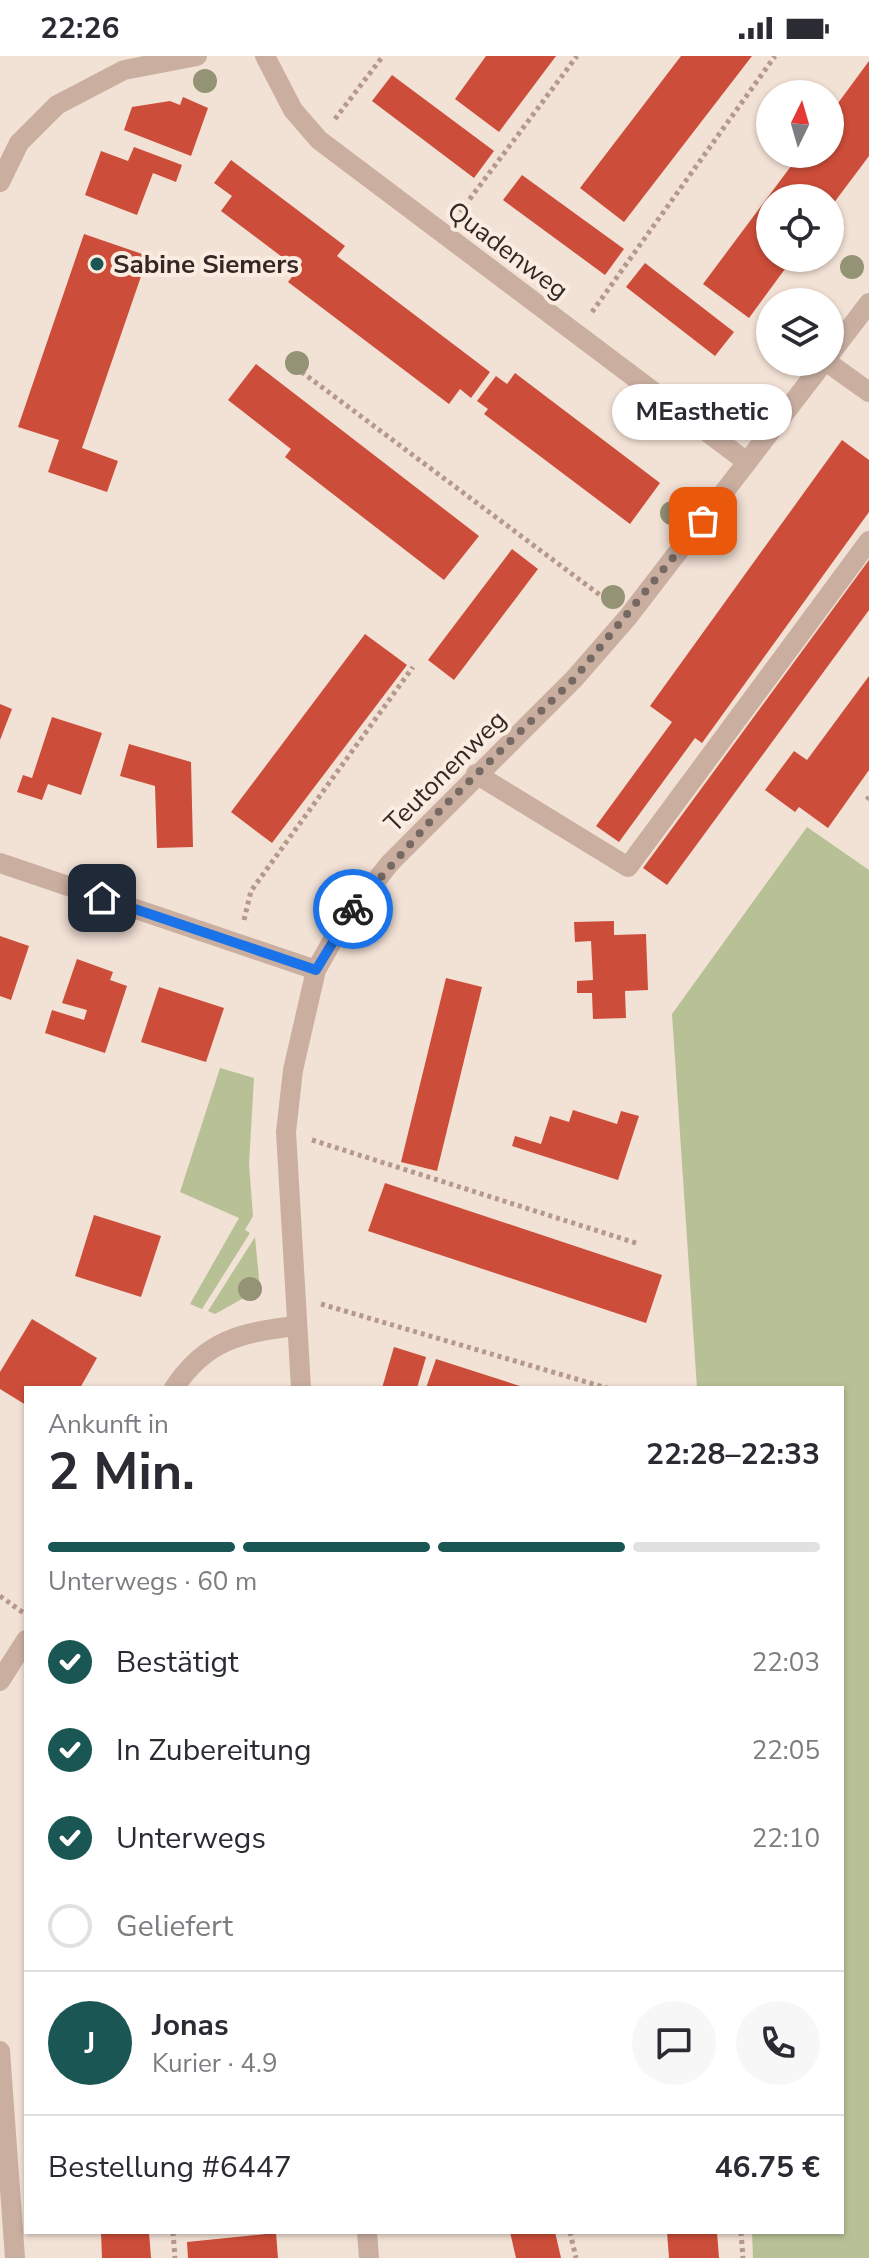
<!DOCTYPE html>
<html lang="de">
<head>
<meta charset="utf-8">
<style>
	:root { --surface:#fff; --page:#f7f7f7; --text:#2b2b33; --muted:#7c7c81; --line:#e1e1e2; --accent:#195654 }
	body { margin:0; font-family:"Nunito Sans",sans-serif; background:var(--page); color:var(--text); height:100vh; display:flex; flex-direction:column; font-size:30px; white-space:nowrap }
	* { box-sizing:border-box; margin:0 }
	p { font-size:26px; color:var(--muted) }
	.icon { flex:none; width:44px; height:44px; fill:none; stroke:currentColor; stroke-width:2; stroke-linecap:round; stroke-linejoin:round }
	.map { position:relative; flex:1; overflow:hidden }
	.sheet { position:absolute; left:24px; top:1330px; width:820px; height:848px; display:flex; flex-direction:column; background:var(--surface); border-radius:0px; box-shadow:0 2px 6px #0004 }
	.sheet>* { flex:none }
	.needle { width:52px; rotate:5deg }
	.controls { position:absolute; left:756px; top:24px; display:grid; gap:16px }
	.controls a { display:grid; place-items:center; width:88px; height:88px; border-radius:50%; background:var(--surface); box-shadow:0 2px 6px #0004; font-size:40px }
	.pin { position:absolute; display:grid; place-items:center; width:68px; height:68px; color:#fff; margin:-34px; border-radius:16px; box-shadow:0 4px 12px #0006 }
	.courier { position:absolute; display:grid; place-items:center; width:80px; height:80px; margin:-40px; border:6px solid #1a73e8; border-radius:50%; background:#fff; color:#222; box-shadow:0 2px 10px #0007 }
	.bubble { position:absolute; height:56px; border-radius:28px; background:var(--surface); box-shadow:0 2px 6px #0004; font-size:26px; font-weight:700; line-height:56px; text-align:center }
	.headline em { font-style:normal; font-weight:700 }
	.headline div { display:flex; flex-direction:column-reverse }
	.headline { display:flex; align-items:center; justify-content:space-between; height:136px; padding:0 24px }
	h1 { font-size:52px; font-weight:700; line-height:60px }
	.bar { display:grid; grid-template-columns:repeat(4,1fr); gap:12px 8px; align-content:center; height:96px; padding:0 24px }
	.bar i { height:10px; border-radius:6px; background:var(--line) }
	.bar .on { background:var(--accent) }
	.bar p { grid-column:span 4 }
	.line { display:flex; align-items:center; gap:20px; padding:0 24px; border-top:2px solid var(--line) }
	.line div { flex:1 }
	.round { display:grid; place-items:center; flex:none; width:84px; height:84px; border-radius:42px; background:var(--page) }
	ol { padding:0 24px; list-style:none }
	li { display:flex; align-items:center; gap:24px; height:88px }
	li p { margin-inline-start:auto }
	li .icon { padding:8px; border-radius:50%; background:var(--accent); color:#fff; stroke-width:4 }
	li:last-child { color:var(--muted) }
	li i { width:44px; height:44px; border:4px solid var(--line); border-radius:50% }
	.status { display:flex; justify-content:space-between; align-items:center; height:56px; padding:0 40px; background:var(--surface); direction:ltr }
	.status svg { height:22px; fill:currentColor }
	.map>svg:first-child { display:block }
	.green { fill:#b7c195 }
	.building { fill:#cc4d39 }
	.lines { fill:none; stroke-linecap:round; stroke-linejoin:round }
	.path { stroke:#b5998c; stroke-width:5; stroke-dasharray:4 4; stroke-linecap:butt }
	.lane { stroke:#caafa1; stroke-width:20 }
	.street { stroke:#caafa1; stroke-width:20 }
	.tree { fill:#949375 }
	.done { stroke:#766962; stroke-width:8; stroke-dasharray:0 14.4 }
	.route { stroke:#1a73e8; stroke-width:10 }
	.poi-dot { fill:#195654; stroke:#faece1; stroke-width:3 }
	.labels { text-anchor:middle; stroke-width:8; stroke-linejoin:round; paint-order:stroke }
	.street-label { font-size:26px; fill:#342824; stroke:#faece1 }
	.poi-label { font-size:26px; font-weight:bold; fill:#342824; stroke:#faece1; text-anchor:start }
</style>
</head>
<body>
<div class="status"><b>22:26</b><svg viewBox="0 0 49 12"><path d="M0 12V9h3v3zM5 12V6h3v6zM10 12V3h3v9zM15 12V0h3v12zM26 1h20v11H26zM47 4h2v5h-2z"/></svg></div>
<div class="map">
<svg width="869" height="2202" viewBox="0 0 869 2202">
	<rect width="100%" height="100%" fill="#f2e1d5"/>
	<g class="green">
		<path d="M807 771 869 814V2202H753L752 2176H842V1332H697L672 958Z"/>
		<path d="M220 1012 254 1022 249 1108 253 1160 245 1174 250 1177 202 1253 190 1248 239 1162 180 1136Z"/>
		<path d="M255 1181 260 1233 215 1258 208 1255Z"/>
	</g>
	<g class="building">
		<path d="M486 0H556L499 76 455 43Z"/>
		<path d="M681 0H752L624 166 580 132Z"/>
		<path d="M869 5V100L830 152V142H770V202H793L749 262 703 228 800 98H830V58Z"/>
		<path d="M392 19 494 95 474 122 372 45Z"/>
		<path d="M183 41 208 52 191 100 124 74 132 51 170 45 180 49Z"/>
		<path d="M134 91 182 109 176 126 153 117 137 159 85 139 101 95 128 105Z"/>
		<path d="M231 104 345 190 337 200 490 316 471 342 460 333 449 348 288 226 298 213 221 155 232 140 214 127Z"/>
		<path d="M522 119 624 193 605 219 503 144Z"/>
		<path d="M84 178 148 200 82 392 118 405 107 436 48 416 59 384 18 371Z"/>
		<path d="M645 207 734 276 715 300 626 231Z"/>
		<path d="M256 308 479 480 444 524 285 401 291 393 228 344Z"/>
		<path d="M515 317 660 427 630 468 484 358 488 353 477 345 496 320 507 328Z"/>
		<path d="M842 384 869 404V456L702 687 695 682 619 786 596 770 672 666 650 650Z"/>
		<path d="M512 493 538 513 454 624 428 604Z"/>
		<path d="M869 504V554L667 829 643 812Z"/>
		<path d="M365 578 407 609 272 787 231 756Z"/>
		<path d="M869 620V714L828 772 799 751 795 756 765 734 794 695 807 704Z"/>
		<path d="M0 648 12 653 0 684Z"/>
		<path d="M52 661 102 677 81 739 48 728 42 744 17 736 23 719 32 722Z"/>
		<path d="M129 688 191 706 193 791 157 792 155 730 120 720Z"/>
		<path d="M614 865V879L646 878 648 934 625 935 626 962 593 963 592 937H577V925L593 924 591 885 575 886 574 866Z"/>
		<path d="M0 880 29 890 11 944 0 940Z"/>
		<path d="M77 903 113 916 110 924 127 930 105 997 45 977 52 954 84 964 87 954 62 947Z"/>
		<path d="M446 922 482 931 437 1115 401 1106Z"/>
		<path d="M159 931 224 952 206 1006 141 986Z"/>
		<path d="M573 1054 617 1068 621 1055 639 1060 618 1124 512 1090 515 1080 541 1088 550 1060 569 1066Z"/>
		<path d="M385 1127 662 1219 646 1267 368 1175Z"/>
		<path d="M94 1159 161 1180 141 1241 75 1220Z"/>
		<path d="M32 1263 97 1302 80 1332H26V1349L0 1333V1316Z"/>
		<path d="M394 1291 426 1301 417 1332H382Z"/>
		<path d="M436 1303 523 1331V1332H426Z"/>
		<path d="M101 2176H149L151 2202H102Z"/>
		<path d="M510 2176H555L561 2202H516Z"/>
		<path d="M667 2176H717L719 2202H669Z"/>
		<path d="M276 2177 278 2202H188L187 2186Z"/>
	</g>
	<g class="lines">
		<g class="path">
			<path d="M335 63 383 0"/>
			<path d="M460 156 577 0"/>
			<path d="M592 256 775 0"/>
			<path d="M295 311 608 545"/>
			<path d="M867 744 869 741"/>
			<path d="M244 864 251 835 413 611"/>
			<path d="M312 1084 639 1188"/>
			<path d="M321 1248 607 1332"/>
			<path d="M0 1540 25 1558"/>
			<path d="M173 2176 175 2202"/>
			<path d="M570 2176 576 2202"/>
			<path d="M741 2176 743 2202"/>
		</g>
		<path class="lane" d="M476 718 628 811 869 485"/>
		<g class="street">
			<path d="M265 0 293 54 319 84 747 406"/>
			<path d="M0 126 19 87 57 49 124 14 197 0"/>
			<path d="M830 298 869 247"/>
			<path d="M827 306 869 336"/>
			<path d="M0 807 316 914"/>
			<path d="M174 1332C206 1284 240 1277 295 1270"/>
			<path d="M301 1332 286 1076 293 1014 316 914 343 866 390 807 574 623 628 561 824 306"/>
			<path d="M0 1625 26 1584"/>
			<path d="M0 1995 15 2202"/>
			<path d="M367 2176 369 2202"/>
		</g>
	</g>
	<g class="tree">
		<circle cx="205" cy="25" r="12"/>
		<circle cx="852" cy="211" r="12"/>
		<circle cx="297" cy="307" r="12"/>
		<circle cx="672" cy="457" r="12"/>
		<circle cx="613" cy="541" r="12"/>
		<circle cx="250" cy="1233" r="12"/>
	</g>
	<g class="lines">
		<path class="done" d="M353 853 442 752 574 623 703 465"/>
		<path class="route" d="M102 842 316 914 353 853"/>
	</g>
	<circle class="poi-dot" cx="97" cy="208" r="8"/>
	<g class="labels">
		<g class="street-label">
			<text transform="translate(508 194) rotate(37)" y="9">Quadenweg</text>
			<text transform="translate(445 715) rotate(-45)" y="9">Teutonenweg</text>
		</g>
		<g class="poi-label">
			<text x="113" y="217">Sabine Siemers</text>
		</g>
	</g>
</svg>
<div class="controls">
<a><svg class="needle" viewBox="-14 -14 28 28"><path d="M0-13l5 13h-10z" fill="#e53935"/><path d="M0 13l5-13h-10z" fill="#7c7c81"/></svg></a>
<a><svg class="icon" aria-label="locate" viewBox="0 0 24 24"><circle cx="12" cy="12" r="6"/><path d="M12 2v4M12 18v4M2 12h4M18 12h4"/></svg></a>
<a><svg class="icon" aria-label="layers" viewBox="0 0 24 24"><path d="M12 4l9 5-9 5-9-5zM3 14l9 5 9-5"/></svg></a>
</div>
<div class="pin" style="left:703px;top:465px;background:#ea580c"><svg class="icon" aria-label="bag" viewBox="0 0 24 24"><path d="M5 8h14l-1 12H6zM9 8a3 3 0 0 1 6 0"/></svg></div>
<div class="pin" style="left:102px;top:842px;background:#1f2937"><svg class="icon" aria-label="home" viewBox="0 0 24 24"><path d="M3 11l9-7 9 7M6 9v11h12V9"/></svg></div>
<div class="courier" style="left:353px;top:853px"><svg class="icon" aria-label="bike" viewBox="0 0 24 24"><circle cx="6" cy="16" r="4"/><circle cx="18" cy="16" r="4"/><path d="M6 16l4-8h5l3 8M10 8l3 8H6M13 5h3"/></svg></div>
<div class="bubble" style="left:612px;top:328px;width:180px">MEasthetic</div>
<section class="sheet">
<div class="headline"><div><h1>2 Min.</h1><p>Ankunft in</p></div><em>22:28–22:33</em></div>
<div class="bar"><i class="on"></i><i class="on"></i><i class="on"></i><i></i><p>Unterwegs · 60 m</p></div>
<ol>
<li><svg class="icon" aria-label="check" viewBox="0 0 24 24"><path d="M5 12l5 5 9-10"/></svg>Bestätigt<p>22:03</p></li>
<li><svg class="icon" aria-label="check" viewBox="0 0 24 24"><path d="M5 12l5 5 9-10"/></svg>In Zubereitung<p>22:05</p></li>
<li><svg class="icon" aria-label="check" viewBox="0 0 24 24"><path d="M5 12l5 5 9-10"/></svg>Unterwegs<p>22:10</p></li>
<li><i></i>Geliefert</li>
</ol>
<div class="line" style="height:144px"><b class="round" style="background:var(--accent);color:#fff">J</b><div><b>Jonas</b><p>Kurier · 4.9</p></div><a class="round"><svg class="icon" aria-label="chat" viewBox="0 0 24 24"><path d="M4 5h16v11H9l-5 4z"/></svg></a><a class="round"><svg class="icon" aria-label="phone" viewBox="0 0 24 24"><path d="M5 4h4l2 5-3 2q2 4 5 5l2-3 5 2v4C11 20 4 13 5 4z"/></svg></a></div>
<div class="line" style="height:104px"><div>Bestellung #6447</div><b>46.75 €</b></div>
</section>
</div>
</body>
</html>
